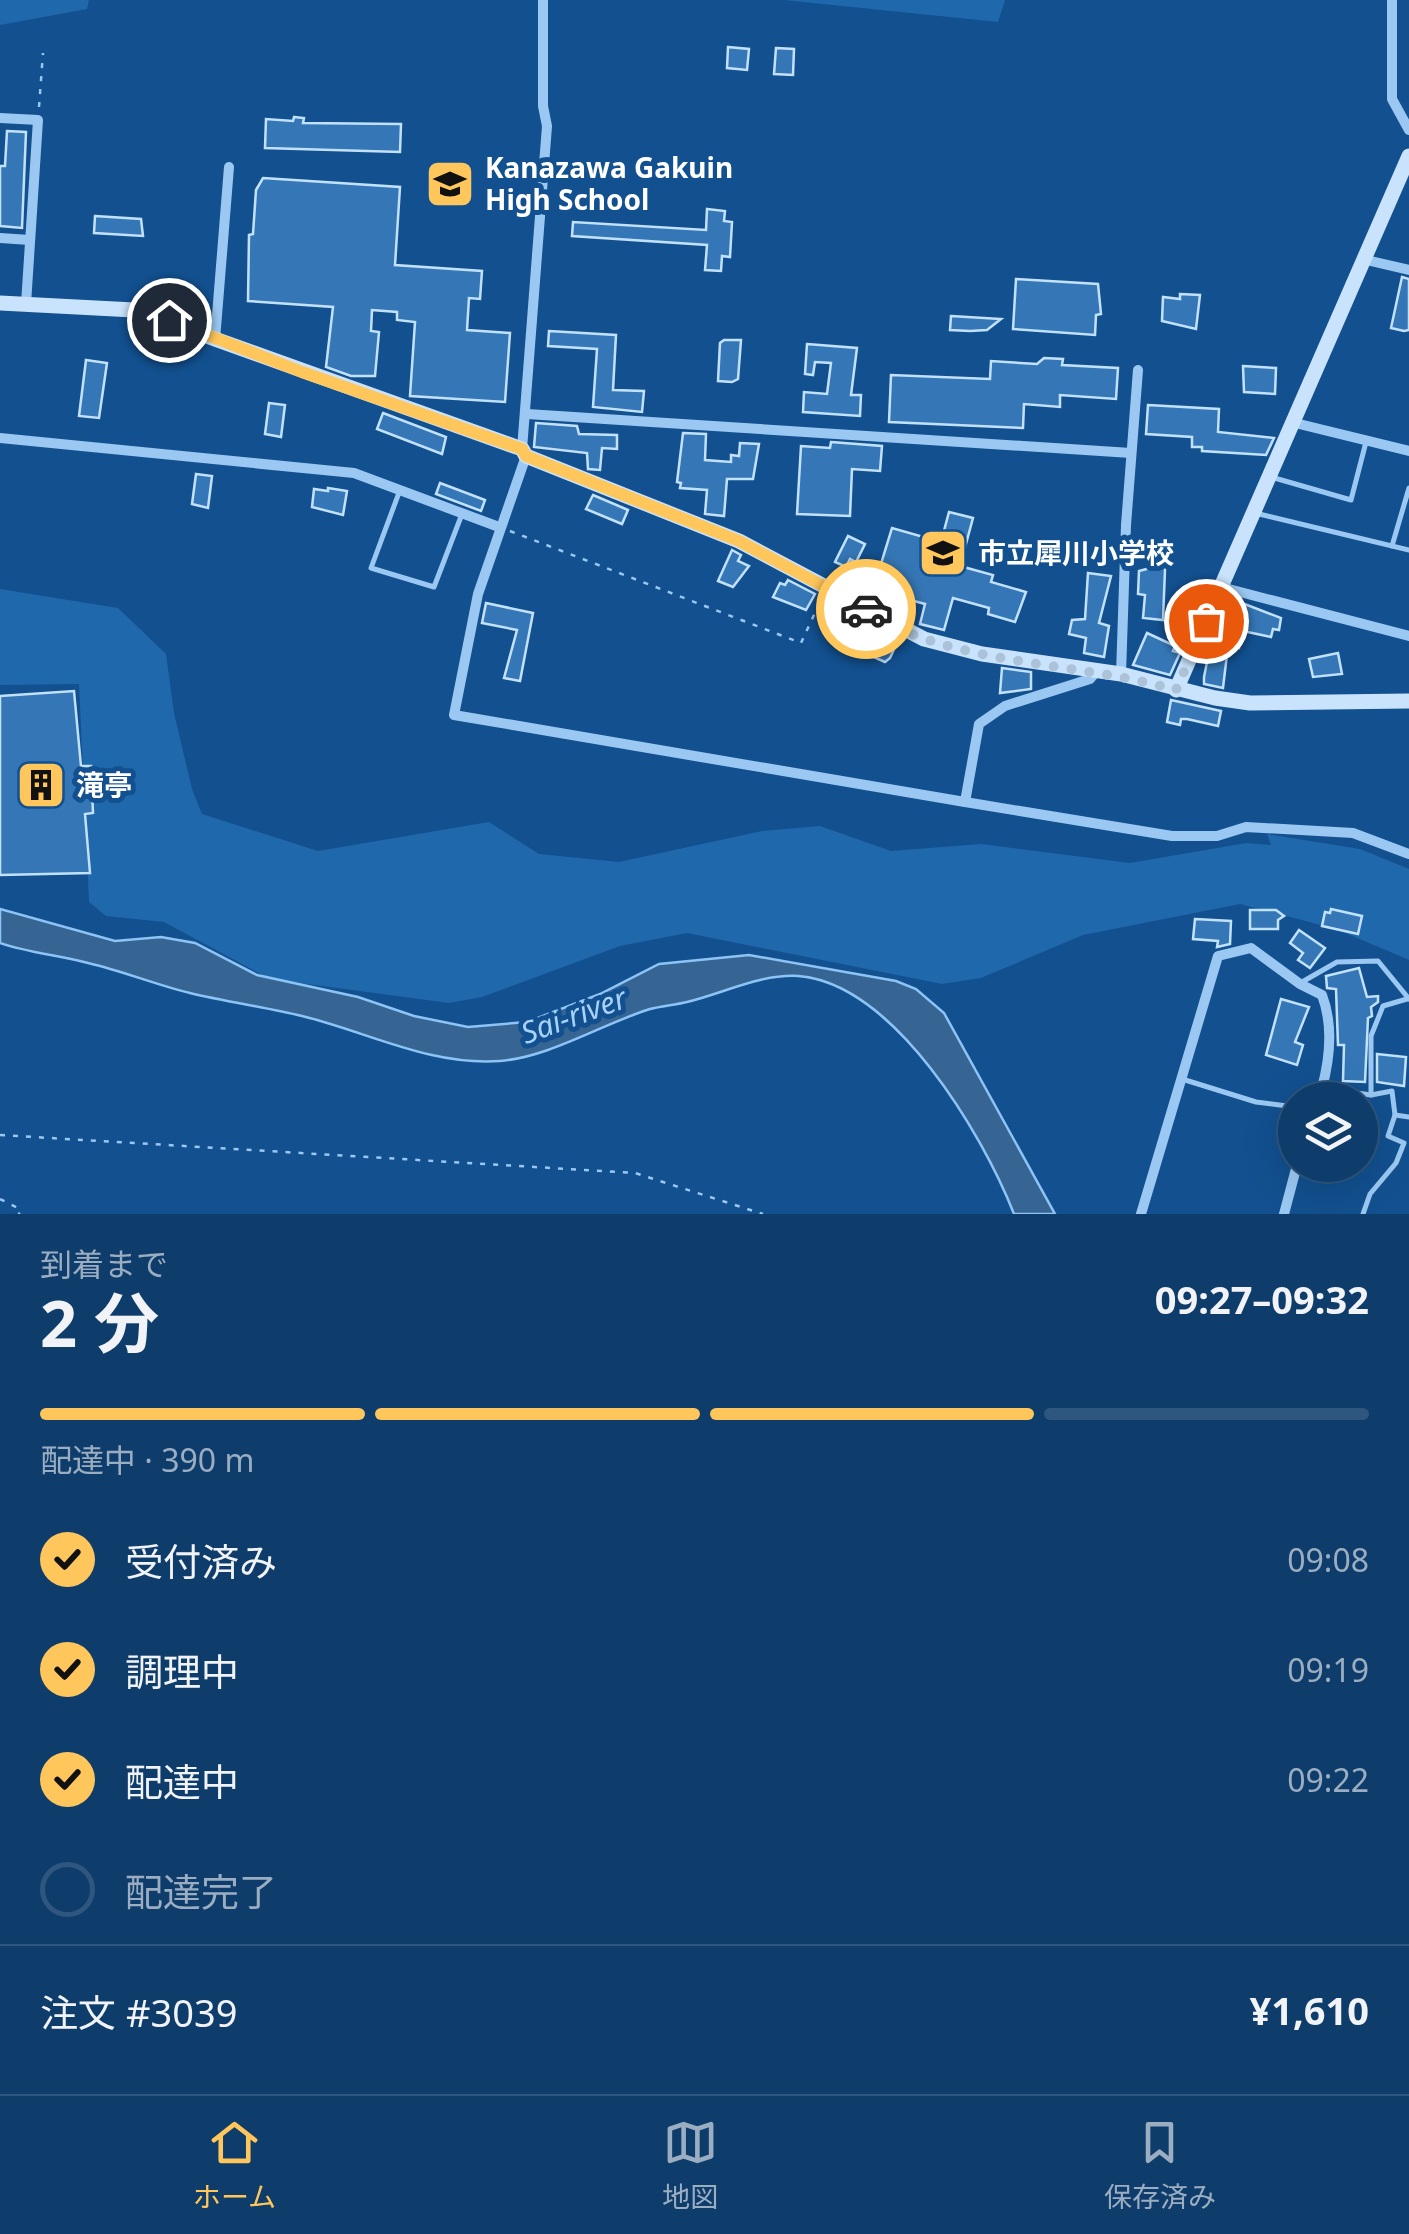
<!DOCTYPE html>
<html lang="ja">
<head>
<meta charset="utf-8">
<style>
	:root { --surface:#0e3c6b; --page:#174371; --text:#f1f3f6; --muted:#9badc1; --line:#2e567e; --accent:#ffc65c }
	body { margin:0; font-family:"Noto Sans","Noto Sans JP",sans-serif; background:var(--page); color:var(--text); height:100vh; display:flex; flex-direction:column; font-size:38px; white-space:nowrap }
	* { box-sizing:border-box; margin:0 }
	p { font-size:32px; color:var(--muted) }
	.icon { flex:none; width:55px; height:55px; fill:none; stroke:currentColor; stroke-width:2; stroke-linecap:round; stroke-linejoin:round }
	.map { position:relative; height:1214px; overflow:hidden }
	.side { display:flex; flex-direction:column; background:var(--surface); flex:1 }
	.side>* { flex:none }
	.tools { position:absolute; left:1278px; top:1082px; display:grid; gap:20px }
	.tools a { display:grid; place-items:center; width:100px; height:100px; border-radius:50%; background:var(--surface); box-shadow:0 10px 40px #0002,0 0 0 2px var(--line); font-size:50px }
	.pin { position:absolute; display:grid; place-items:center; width:85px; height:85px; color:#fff; margin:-42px; border:5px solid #fff; border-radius:50%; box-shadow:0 2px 10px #0007 }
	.courier { position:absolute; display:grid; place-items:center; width:100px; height:100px; margin:-50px; border:8px solid #ffc65c; border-radius:50%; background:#fff; color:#222; box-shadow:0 2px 12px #0007 }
	.overview em { font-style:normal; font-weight:700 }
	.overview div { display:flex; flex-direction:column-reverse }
	.overview { display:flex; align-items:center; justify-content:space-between; height:170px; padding:0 40px }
	h1 { font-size:65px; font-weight:700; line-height:75px }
	.bar { display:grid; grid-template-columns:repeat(4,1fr); gap:15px 10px; align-content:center; height:120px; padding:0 40px }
	.bar i { height:12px; border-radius:8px; background:var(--line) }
	.bar .on { background:var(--accent) }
	.bar p { grid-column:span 4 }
	.line { display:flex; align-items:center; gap:25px; padding:0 40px; border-top:2px solid var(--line) }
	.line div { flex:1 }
	ol { padding:0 40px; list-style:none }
	li { display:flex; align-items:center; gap:30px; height:110px }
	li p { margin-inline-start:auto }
	li .icon { padding:10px; border-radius:50%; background:var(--accent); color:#111; stroke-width:4 }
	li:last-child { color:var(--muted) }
	li i { width:55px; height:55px; border:5px solid var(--line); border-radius:50% }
	.tab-bar { display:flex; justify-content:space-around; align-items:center; height:140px; border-top:2px solid var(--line); background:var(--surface); font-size:28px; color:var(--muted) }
	.tab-bar a { display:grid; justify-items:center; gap:5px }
	.tab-bar .on { color:var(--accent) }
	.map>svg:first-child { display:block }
	.green { fill:#2068ac }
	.water { fill:#376593; stroke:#8dc4f5; stroke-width:2.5 }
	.building { fill:#3577b6; stroke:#c2e1fd; stroke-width:2.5 }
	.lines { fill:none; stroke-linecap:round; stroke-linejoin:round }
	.path { stroke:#9bc8f2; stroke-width:2.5; stroke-dasharray:5 8; stroke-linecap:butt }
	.lane { stroke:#9bc8f2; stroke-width:5 }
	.street { stroke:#9bc8f2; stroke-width:10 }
	.secondary { stroke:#cae3fc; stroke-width:15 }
	.done { stroke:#acc2d8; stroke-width:10; stroke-dasharray:0 18 }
	.route { stroke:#ffc65c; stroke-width:12 }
	.labels { text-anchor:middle; stroke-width:10; stroke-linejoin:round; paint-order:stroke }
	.poi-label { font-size:28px; font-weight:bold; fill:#fff; stroke:#12508f; text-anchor:start }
	.water-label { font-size:30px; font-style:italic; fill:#a7d2f9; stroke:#12508f }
</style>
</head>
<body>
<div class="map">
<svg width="1409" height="1214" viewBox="0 0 1409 1214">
	<rect width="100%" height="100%" fill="#12508f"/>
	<g class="green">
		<path d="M0 0H89L87 9 0 25Z"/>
		<path d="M784 0H1005L998 22Z"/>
		<path d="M0 589 118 608 166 654 174 713 192 789 202 814 318 851 489 822 539 854 619 862 762 831 820 826 891 851 981 844 1130 863 1246 843 1271 845 1267 834 1360 849 1409 869V960L1336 929 1240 904 1083 935 981 978 942 984 687 933 620 946 482 997 449 1003 270 979 164 922 106 916 89 902 79 684 0 685Z"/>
	</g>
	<path class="water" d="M0 909 115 941 161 937 195 943 257 975 358 997 414 1016 468 1027 527 1022 600 994 659 964 749 955 896 981 916 989 944 1013 1055 1214H1014C983 1135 894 983 798 976 760 974 724 993 687 1002 675 1005 662 1006 650 1009 602 1024 550 1057 500 1061 430 1066 368 1032 302 1016 265 1007 227 1002 190 993 156 985 123 971 88 963 58 955 29 953 0 943Z"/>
	<g class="building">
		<path d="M728 47 749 49 747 70 727 68Z"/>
		<path d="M776 48 794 49 793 75 774 74Z"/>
		<path d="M294 117 304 118 303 123 401 124 400 152 265 148 266 119 293 121Z"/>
		<path d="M7 131 26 132 22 228 0 226V166H5Z"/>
		<path d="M263 178 400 187 395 265 482 271 480 299 469 298 467 330 510 333 505 402 410 396 415 322 397 320V312L372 310 371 331 379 332 375 376H351L326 367 333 307 248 301 249 235 253 234 256 190Z"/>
		<path d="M707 209 725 211 724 221 732 222 730 257 722 256 721 271 705 270 707 245 572 236 573 222 706 230Z"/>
		<path d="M95 216 141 219 143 236 94 233Z"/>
		<path d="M1402 277 1409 279V330L1404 331 1391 328Z"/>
		<path d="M1016 279 1098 284 1101 314 1096 315 1095 335 1013 329Z"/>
		<path d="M1180 294 1200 295 1196 329 1162 321 1163 297 1180 299Z"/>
		<path d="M951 316 1001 319 987 330 970 331 950 330Z"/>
		<path d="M549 331 616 335 613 390 644 391 642 412 593 407 597 349 548 346Z"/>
		<path d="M724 340H741L738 379 732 382 718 381 720 343Z"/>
		<path d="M807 344 857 348 851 395H861L860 416 803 412 804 392 827 394 831 363 815 362 813 375 805 374Z"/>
		<path d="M1044 358 1063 359 1062 365 1118 368 1116 399 1060 395V407L1024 404 1023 428 889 422 891 375 990 379 991 361 1037 364Z"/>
		<path d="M86 360 107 363 99 418 79 416Z"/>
		<path d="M1243 366 1276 368 1275 394 1244 392Z"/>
		<path d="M269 403 285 405 281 437 265 434Z"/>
		<path d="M1148 405 1219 409 1218 432 1274 438 1266 455 1202 451V447H1192V437L1146 434Z"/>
		<path d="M383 413 446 437 442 454 377 429Z"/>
		<path d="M536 423 577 426 579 434 617 435V449L602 448 600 470 588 469 587 453 534 447Z"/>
		<path d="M683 433 706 434 705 460 731 462V455L739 456 740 443 759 444 753 479H727L724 516 705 514 707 490 680 488 681 483 677 482Z"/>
		<path d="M831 442 882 446 880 471 852 469 850 516 797 514 801 446 830 448Z"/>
		<path d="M196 474 212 476 208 508 192 504Z"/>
		<path d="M440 483 485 500 481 511 436 494Z"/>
		<path d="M328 488 347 491 343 515 312 507 314 489 328 491Z"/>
		<path d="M593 495 628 510 622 524 586 509Z"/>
		<path d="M949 512 973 518 960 566 993 575 991 582 1026 592 1015 622 988 614 989 608 953 598 944 630 920 624 925 604 873 590 892 528 941 542Z"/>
		<path d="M848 536 865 544 856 562 850 559 846 567 835 562Z"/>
		<path d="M1155 544 1166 545 1163 620 1143 618 1145 595 1138 594 1139 571 1154 567Z"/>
		<path d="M732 550 741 555 738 561 749 566 733 587 718 581Z"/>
		<path d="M1088 573 1111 576 1099 623 1109 626 1104 657 1084 653 1086 638 1069 634 1072 620 1085 619Z"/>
		<path d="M788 580 815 594 806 610 773 597 780 583 785 585Z"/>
		<path d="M1229 598 1281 618 1279 630 1273 629 1271 637 1243 631 1239 648 1228 646 1223 688 1204 684V677L1210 647 1215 648 1220 618Z"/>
		<path d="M486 603 533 613 520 681 504 678 517 630 482 623Z"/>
		<path d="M1147 633 1175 646 1173 651 1180 653 1170 675 1133 665Z"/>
		<path d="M865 635 883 643 886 636 898 641 890 658 885 662 858 650Z"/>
		<path d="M1338 653 1342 674 1313 677 1309 659Z"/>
		<path d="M1002 668 1031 672V689L1000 693Z"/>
		<path d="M74 691 81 766H91L93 813 85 814 90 873 0 875V696Z"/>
		<path d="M1171 700 1221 711 1218 726 1187 719H1181L1180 725 1167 722Z"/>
		<path d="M1331 909 1362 916 1358 934 1322 926 1325 912 1330 913Z"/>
		<path d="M1250 910H1276L1284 916 1278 920V929H1250Z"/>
		<path d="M1195 919 1231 921 1230 944 1217 947 1218 941 1193 939Z"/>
		<path d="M1299 930 1325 948 1310 968 1298 960 1303 953 1290 943Z"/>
		<path d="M1359 968 1367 997 1378 996V1002L1371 1007 1372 1016 1368 1018 1365 1082 1343 1081 1344 1045H1338L1336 989 1327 988 1326 976Z"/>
		<path d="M1281 999 1309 1007 1295 1042 1303 1045 1297 1065 1266 1055Z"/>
		<path d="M1377 1054 1406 1057 1404 1086 1377 1082Z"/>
	</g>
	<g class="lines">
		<g class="path">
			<path d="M39 107 43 53"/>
			<path d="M510 531 801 643 820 602"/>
			<path d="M0 1135 635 1173 763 1214"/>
			<path d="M0 1199 20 1209 19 1214"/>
		</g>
		<g class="lane">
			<path d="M1271 477 1351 500 1366 442"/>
			<path d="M400 490 371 568 434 587 462 514"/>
			<path d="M1255 513 1409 550"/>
			<path d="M1392 546 1409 488"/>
			<path d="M1302 982 1337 962 1378 961 1409 999"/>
			<path d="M1182 1079 1256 1102 1295 1107"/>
			<path d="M1371 1095V1036L1383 1006 1407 999"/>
			<path d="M1316 1100 1322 1088 1371 1095 1392 1091 1395 1115 1388 1136 1404 1143 1396 1163 1370 1194 1363 1214"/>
			<path d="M1395 1115 1409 1117"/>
		</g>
		<g class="street">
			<path d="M1392 0V99L1409 130"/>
			<path d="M0 118 38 120 26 304"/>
			<path d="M0 238 30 240"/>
			<path d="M1362 259 1409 270"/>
			<path d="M215 340 229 167"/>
			<path d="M527 414 1131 453"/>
			<path d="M1291 422 1409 451"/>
			<path d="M0 438 354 473 499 527"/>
			<path d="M522 449 547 126 543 106V0"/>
			<path d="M526 456 478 594 454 715 965 802 979 724 1005 706 1090 679 1097 671"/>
			<path d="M1221 587 1409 636"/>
			<path d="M1121 674 1126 525 1138 370"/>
			<path d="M965 802 1172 836H1217L1246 827 1353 833 1409 854"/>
			<path d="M1141 1214 1218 956 1251 948 1300 984 1322 995C1333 1024 1330 1058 1322 1088"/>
			<path d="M1284 1214 1297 1165"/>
		</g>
		<g class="secondary">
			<path d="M0 303 134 310 522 449 526 456 739 541 924 639 982 654 1121 674 1215 698 1250 703 1409 701"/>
			<path d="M1176 690 1409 156"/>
		</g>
	</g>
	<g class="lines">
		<path class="done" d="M866 609C886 619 906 634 928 640 1008 666 1095 667 1176 690L1206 621"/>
		<path class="route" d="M169 320 302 372 522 449 526 456 739 541 866 609"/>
	</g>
	<defs>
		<g id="school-square" transform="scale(2.5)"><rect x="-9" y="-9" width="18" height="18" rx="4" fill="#ffc65c" stroke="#12508f"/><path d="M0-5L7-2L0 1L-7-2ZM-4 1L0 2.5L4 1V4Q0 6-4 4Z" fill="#111"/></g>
		<g id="building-square" transform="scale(2.5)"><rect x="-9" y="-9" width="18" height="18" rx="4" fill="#ffc65c" stroke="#12508f"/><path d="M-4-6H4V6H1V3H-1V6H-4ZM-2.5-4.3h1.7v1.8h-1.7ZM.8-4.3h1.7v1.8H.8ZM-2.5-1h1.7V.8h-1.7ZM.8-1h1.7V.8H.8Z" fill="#111"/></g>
	</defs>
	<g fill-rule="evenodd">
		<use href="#school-square" x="450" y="184"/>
		<use href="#school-square" x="943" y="553"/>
		<use href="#building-square" x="41" y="785"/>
	</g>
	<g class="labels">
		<g class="poi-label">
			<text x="485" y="178">Kanazawa Gakuin<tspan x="485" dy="32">High School</tspan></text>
			<text x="978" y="563">市立犀川小学校</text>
			<text x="76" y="795">滝亭</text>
		</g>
		<g class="water-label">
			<text transform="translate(574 1016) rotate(-20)" y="10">Sai-river</text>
		</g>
	</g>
</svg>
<div class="tools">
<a><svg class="icon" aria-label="layers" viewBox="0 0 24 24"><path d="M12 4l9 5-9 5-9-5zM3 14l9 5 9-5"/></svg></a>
</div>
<div class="pin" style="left:1206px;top:621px;background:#ea580c"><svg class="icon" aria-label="bag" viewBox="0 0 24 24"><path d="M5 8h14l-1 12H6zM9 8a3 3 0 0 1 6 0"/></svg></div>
<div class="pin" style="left:169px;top:320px;background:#1f2937"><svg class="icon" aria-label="home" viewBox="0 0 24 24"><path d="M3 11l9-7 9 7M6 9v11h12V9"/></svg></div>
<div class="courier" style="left:866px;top:609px"><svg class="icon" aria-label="car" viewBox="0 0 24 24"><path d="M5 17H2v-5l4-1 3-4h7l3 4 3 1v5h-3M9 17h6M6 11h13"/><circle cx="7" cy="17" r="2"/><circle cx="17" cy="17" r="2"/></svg></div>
</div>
<section class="side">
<div class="overview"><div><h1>2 分</h1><p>到着まで</p></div><em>09:27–09:32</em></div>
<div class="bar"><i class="on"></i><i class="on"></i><i class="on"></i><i></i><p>配達中 · 390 m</p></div>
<ol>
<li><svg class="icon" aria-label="check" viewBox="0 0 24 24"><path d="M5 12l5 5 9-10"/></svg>受付済み<p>09:08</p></li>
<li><svg class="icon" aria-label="check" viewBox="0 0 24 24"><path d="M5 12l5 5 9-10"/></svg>調理中<p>09:19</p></li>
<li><svg class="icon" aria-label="check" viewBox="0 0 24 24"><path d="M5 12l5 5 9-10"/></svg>配達中<p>09:22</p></li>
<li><i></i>配達完了</li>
</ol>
<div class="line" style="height:130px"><div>注文 #3039</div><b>¥1,610</b></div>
</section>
<nav class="tab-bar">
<a class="on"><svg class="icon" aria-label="home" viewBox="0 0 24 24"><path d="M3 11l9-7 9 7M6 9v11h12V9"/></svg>ホーム</a>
<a><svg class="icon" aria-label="map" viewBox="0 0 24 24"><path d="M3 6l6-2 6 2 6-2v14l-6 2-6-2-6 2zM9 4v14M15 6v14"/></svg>地図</a>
<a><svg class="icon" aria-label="saved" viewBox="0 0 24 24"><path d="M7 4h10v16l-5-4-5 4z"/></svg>保存済み</a>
</nav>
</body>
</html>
